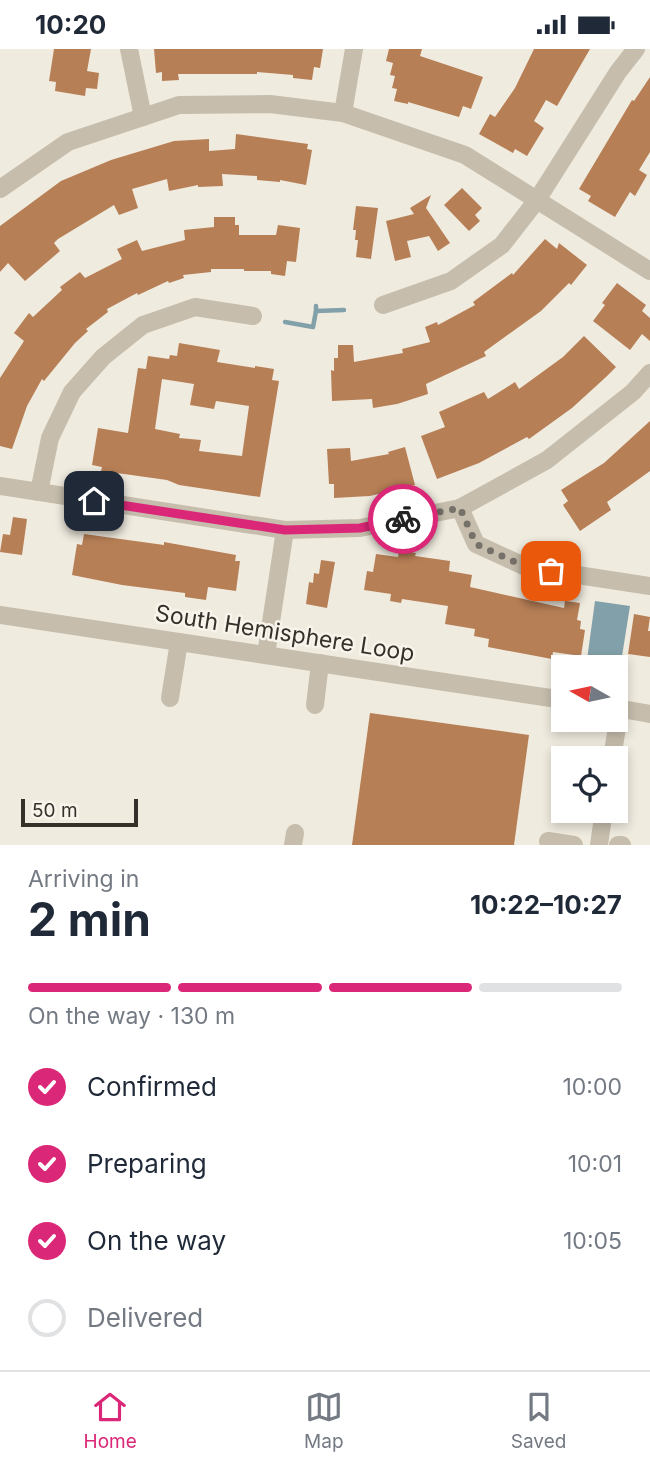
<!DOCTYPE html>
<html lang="en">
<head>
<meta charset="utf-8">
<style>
	:root { --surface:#fff; --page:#f6f6f7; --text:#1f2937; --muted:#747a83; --line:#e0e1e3; --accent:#db2777 }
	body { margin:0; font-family:Inter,sans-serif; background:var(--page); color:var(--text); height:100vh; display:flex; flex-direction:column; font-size:26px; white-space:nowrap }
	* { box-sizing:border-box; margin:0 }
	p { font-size:23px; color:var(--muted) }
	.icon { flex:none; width:38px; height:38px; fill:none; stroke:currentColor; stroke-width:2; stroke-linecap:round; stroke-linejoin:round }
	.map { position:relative; height:796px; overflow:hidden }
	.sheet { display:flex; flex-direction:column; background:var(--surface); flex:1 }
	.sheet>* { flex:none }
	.needle { width:46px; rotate:279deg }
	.buttons { position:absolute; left:551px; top:606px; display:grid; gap:14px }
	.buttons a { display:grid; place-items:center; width:77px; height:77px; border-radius:0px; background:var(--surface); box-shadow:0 4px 10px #0003; font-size:35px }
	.scale { position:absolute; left:21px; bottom:18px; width:117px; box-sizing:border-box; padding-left:7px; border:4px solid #35302a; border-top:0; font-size:19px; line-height:24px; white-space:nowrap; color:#35302a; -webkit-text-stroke:5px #f8f4eb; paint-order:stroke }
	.pin { position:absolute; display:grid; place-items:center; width:60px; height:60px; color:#fff; margin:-30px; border-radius:14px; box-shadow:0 4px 10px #0006 }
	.courier { position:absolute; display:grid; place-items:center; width:70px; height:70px; margin:-35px; border:5px solid #db2777; border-radius:50%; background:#fff; color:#222; box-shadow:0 2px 9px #0007 }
	.headline em { font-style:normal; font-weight:700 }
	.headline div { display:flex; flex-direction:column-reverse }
	.headline { display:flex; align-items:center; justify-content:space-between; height:119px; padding:0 28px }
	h1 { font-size:46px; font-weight:700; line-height:52px }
	.bar { display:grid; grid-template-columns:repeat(4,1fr); gap:10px 7px; align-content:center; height:84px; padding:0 28px }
	.bar i { height:9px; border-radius:5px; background:var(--line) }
	.bar .current { background:var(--accent) }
	.bar p { grid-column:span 4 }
	ol { padding:0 28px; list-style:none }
	li { display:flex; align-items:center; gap:21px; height:77px }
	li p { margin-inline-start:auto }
	li .icon { padding:7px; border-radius:50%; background:var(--accent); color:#fff; stroke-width:4 }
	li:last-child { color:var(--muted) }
	li i { width:38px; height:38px; border:4px solid var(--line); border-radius:50% }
	.status { display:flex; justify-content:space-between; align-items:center; height:49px; padding:0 35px; background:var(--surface); direction:ltr }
	.status svg { height:19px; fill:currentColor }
	.tab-bar { display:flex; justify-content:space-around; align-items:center; height:98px; border-top:2px solid var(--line); background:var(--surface); font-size:19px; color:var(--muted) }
	.tab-bar a { display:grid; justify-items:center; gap:4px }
	.tab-bar .current { color:var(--accent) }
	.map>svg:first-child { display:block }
	.water { fill:#82a0a9 }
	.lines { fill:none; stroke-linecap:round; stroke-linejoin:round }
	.stream { stroke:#82a0a9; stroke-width:4.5 }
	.building { fill:#b77f56; fill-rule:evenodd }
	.minor { stroke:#c6bdac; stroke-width:18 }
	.done { stroke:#767169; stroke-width:7; stroke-dasharray:0 12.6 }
	.route { stroke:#db2777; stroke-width:9 }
	.labels { text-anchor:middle; stroke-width:5; stroke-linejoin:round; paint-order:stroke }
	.street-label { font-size:23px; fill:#35302a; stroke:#f8f4eb }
</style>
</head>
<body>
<div class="status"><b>10:20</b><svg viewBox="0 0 49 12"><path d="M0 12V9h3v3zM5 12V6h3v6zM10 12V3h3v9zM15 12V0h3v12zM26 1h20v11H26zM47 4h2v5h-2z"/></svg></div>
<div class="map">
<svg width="650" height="796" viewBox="0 0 650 796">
	<rect width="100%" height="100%" fill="#f0ebdf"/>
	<path class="water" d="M595 552 630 557 619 626 616 625V618H586Z"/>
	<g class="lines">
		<g class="stream">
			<path d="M316 257V262L344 261"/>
			<path d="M285 273 313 278 316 262"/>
		</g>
	</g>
	<g class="building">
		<path d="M54 0H91L87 22 99 24 97 40 86 39 85 47 55 42 56 33 49 32Z"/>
		<path d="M154 0H323L320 19 314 18 312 31 293 29V26L257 23V25H178L179 31 162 32V23L156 24Z"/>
		<path d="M389 0H422L420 7 483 28 471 60 463 57 459 68 408 53V55L394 52 397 40 392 39 395 27 390 26 393 14 386 12Z"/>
		<path d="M534 0H590L557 57 546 51 534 72 544 79 527 107 515 100 513 104 479 85 490 65 495 68 515 39Z"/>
		<path d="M650 28V103L639 121 647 126 635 147 630 143 615 168 588 152 591 147 579 140 632 51 634 52Z"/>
		<path d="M236 85 308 95 307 100 312 101 306 136 280 131V133L257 131V127L222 125 223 137 198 138V136L169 142 167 130 132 140 138 159 119 166 114 156 58 190 54 194 60 202 25 232 8 214 0 223V177L61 132 111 111 174 92 209 90V102L235 100Z"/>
		<path d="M462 139 482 159 475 166 480 172 469 182 444 156Z"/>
		<path d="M431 146 426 159 450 194 438 202 429 187 407 192 411 208 395 212 386 172 414 165 410 159Z"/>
		<path d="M356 157 378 159 371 210 356 208 358 191H355L356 181H353Z"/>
		<path d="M214 168H235V176H239V186H276L278 176 300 179 296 213 287 212 285 227 271 225V222H244V220H211V223L183 226 184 229 169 234 168 232 138 246 137 244 107 260 108 263 86 280 88 282 75 294 44 332 42 330 27 357 12 400 0 397V329L24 292 14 284 29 264 33 268 62 241 60 238 80 223 85 229 122 210 117 200 137 191 142 202 185 191 184 181 214 178Z"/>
		<path d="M545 190 557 200 559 194 587 216 571 236 569 234 541 262 484 303 486 307 426 335 428 345 397 355 373 359 372 350 332 352 331 321 334 322V309H338V296H353L354 313 403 304 402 300 430 293 425 278 437 273 438 276 475 256 473 253 512 224 513 226Z"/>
		<path d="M617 234 646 256 642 262 650 269V292L642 285 630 301 593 272 605 256 602 254Z"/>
		<path d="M584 287 616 318 606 328 572 359 529 390 527 388 479 414 437 430 421 387 445 378 439 363 484 343 488 350 515 333 519 340 563 308Z"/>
		<path d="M179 294 220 301 217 313 255 319V317L274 320 272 331 279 332 260 448 179 436 167 431 117 424V428L100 426 102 418 92 416 98 379 128 384 138 319 146 320 148 307 169 310 170 306 177 307ZM162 330 194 335 190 356 214 360 216 352 249 357 242 407 199 402 201 391 179 389 180 385 155 380Z"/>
		<path d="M650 372V422L607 453 611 461 580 482 563 456 568 452 561 441 604 414Z"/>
		<path d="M405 398 415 436 370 447 334 449V435H329L327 400 350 399 351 412 389 405 388 403Z"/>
		<path d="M13 468 27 470 22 506 0 503 3 485 10 486Z"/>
		<path d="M84 485 164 496V493L236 506 235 512H240L236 542 208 538 206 551 185 548V544L122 536 72 526 77 495 82 496Z"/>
		<path d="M399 501 416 504 415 507 450 512 449 522 472 526 470 538 564 559 565 552 580 554 577 571 581 572 580 580 585 581 581 607 553 603 552 610 488 598 489 590 474 587 475 580 445 575 448 557 402 550 401 554 390 552 391 545 364 541 367 522 373 523 376 505 398 508Z"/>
		<path d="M321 511 335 513 327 559 306 555 309 533 313 534 314 524 319 525Z"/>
		<path d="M634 565 650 568 648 582H650V608L628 605Z"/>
		<path d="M370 664 529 686 514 796H352Z"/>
	</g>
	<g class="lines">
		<g class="minor">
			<path d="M129 0 143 68"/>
			<path d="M343 64 354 0"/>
			<path d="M0 140 68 93 179 56 270 55 343 64 465 106 650 222"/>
			<path d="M383 256 451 232 502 196 537 151 618 23 636 0"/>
			<path d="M0 437 285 481 360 479 460 459 547 411 633 343 650 324"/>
			<path d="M39 443 50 389 72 343 103 308 143 276 195 258 253 267"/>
			<path d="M460 459 476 495 526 518 650 537"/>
			<path d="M0 566 564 651"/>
			<path d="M266 606 285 481"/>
			<path d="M170 649 179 593"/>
			<path d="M315 656 320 614"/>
			<path d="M616 659 650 665"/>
			<path d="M612 709 620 660"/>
			<path d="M548 792 574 796"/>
			<path d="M293 796 295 784"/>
			<path d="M599 796 604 761"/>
			<path d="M618 796H622"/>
		</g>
	</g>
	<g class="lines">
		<path class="done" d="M403 470 460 459 476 495 526 518 551 522"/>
		<path class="route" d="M94 452 285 481 360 479 403 470"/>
	</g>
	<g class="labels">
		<g class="street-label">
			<text transform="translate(285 584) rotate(9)" y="8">South Hemisphere Loop</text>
		</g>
	</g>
</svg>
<div class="buttons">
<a><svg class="needle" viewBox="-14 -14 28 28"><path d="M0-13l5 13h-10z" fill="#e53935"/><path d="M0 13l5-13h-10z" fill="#747a83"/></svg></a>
<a><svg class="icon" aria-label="locate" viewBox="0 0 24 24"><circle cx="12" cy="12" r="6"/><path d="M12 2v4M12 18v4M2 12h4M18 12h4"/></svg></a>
</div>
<div class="scale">50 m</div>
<div class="pin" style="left:551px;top:522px;background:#ea580c"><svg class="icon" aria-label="bag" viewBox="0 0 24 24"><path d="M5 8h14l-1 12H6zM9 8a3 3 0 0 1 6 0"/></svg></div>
<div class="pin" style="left:94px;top:452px;background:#1f2937"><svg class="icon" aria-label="home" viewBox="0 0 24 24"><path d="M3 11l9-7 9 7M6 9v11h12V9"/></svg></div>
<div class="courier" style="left:403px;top:470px"><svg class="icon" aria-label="bike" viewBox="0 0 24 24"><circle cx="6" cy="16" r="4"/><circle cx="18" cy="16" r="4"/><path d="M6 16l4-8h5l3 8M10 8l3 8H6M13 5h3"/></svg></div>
</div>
<section class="sheet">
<div class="headline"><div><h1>2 min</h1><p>Arriving in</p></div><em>10:22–10:27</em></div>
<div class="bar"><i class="current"></i><i class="current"></i><i class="current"></i><i></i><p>On the way · 130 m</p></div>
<ol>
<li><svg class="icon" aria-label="check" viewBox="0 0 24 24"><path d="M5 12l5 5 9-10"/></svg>Confirmed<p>10:00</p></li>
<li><svg class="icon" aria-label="check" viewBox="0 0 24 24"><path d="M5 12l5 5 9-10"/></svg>Preparing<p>10:01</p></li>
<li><svg class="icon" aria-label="check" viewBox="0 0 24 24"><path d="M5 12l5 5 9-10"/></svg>On the way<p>10:05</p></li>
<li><i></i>Delivered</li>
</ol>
</section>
<nav class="tab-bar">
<a class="current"><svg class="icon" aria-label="home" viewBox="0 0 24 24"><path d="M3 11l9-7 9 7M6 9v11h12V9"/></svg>Home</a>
<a><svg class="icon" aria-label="map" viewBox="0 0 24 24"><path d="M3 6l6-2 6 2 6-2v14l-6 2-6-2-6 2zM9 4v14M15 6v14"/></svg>Map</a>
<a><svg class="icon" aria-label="saved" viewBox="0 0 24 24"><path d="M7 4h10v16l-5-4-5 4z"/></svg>Saved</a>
</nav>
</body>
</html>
